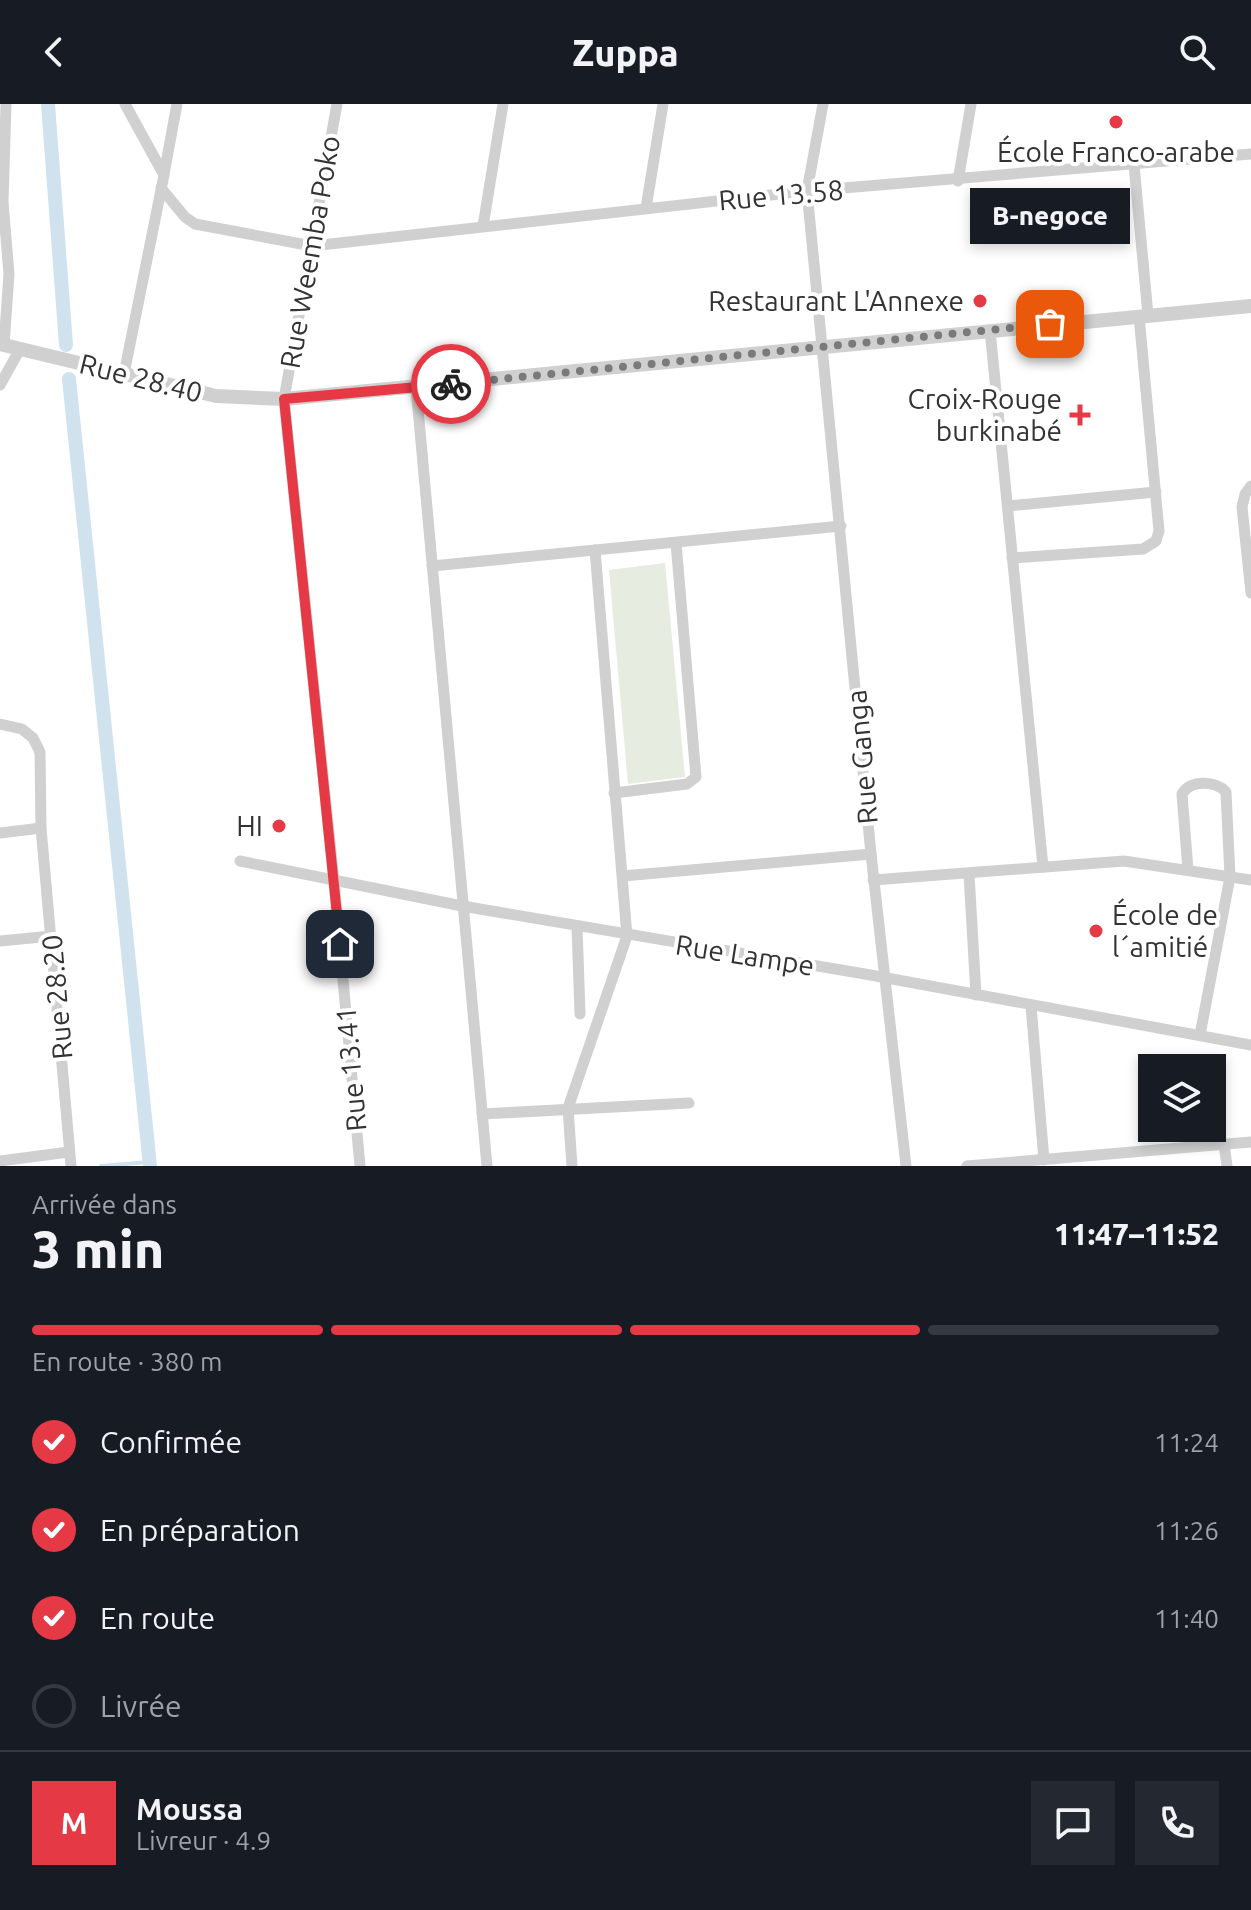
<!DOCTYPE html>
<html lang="fr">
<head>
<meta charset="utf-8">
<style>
	:root { --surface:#171b24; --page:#242831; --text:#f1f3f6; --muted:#9ea1a6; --line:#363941; --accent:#e63946 }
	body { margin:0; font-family:Ubuntu,sans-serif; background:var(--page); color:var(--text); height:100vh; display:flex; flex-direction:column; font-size:30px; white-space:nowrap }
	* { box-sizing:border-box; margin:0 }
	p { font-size:26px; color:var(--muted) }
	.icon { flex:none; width:44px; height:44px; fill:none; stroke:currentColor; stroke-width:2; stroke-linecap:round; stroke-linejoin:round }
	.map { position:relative; height:1062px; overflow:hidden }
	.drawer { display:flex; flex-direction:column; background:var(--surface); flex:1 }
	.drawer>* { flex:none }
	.controls { position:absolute; left:1138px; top:950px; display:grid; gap:16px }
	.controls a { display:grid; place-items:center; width:88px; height:88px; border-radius:0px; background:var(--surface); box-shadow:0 4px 12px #0003; font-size:40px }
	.pin { position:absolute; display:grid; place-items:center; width:68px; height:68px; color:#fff; margin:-34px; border-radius:16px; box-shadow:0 4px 12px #0006 }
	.courier { position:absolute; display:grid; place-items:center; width:80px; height:80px; margin:-40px; border:6px solid #e63946; border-radius:50%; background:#fff; color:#222; box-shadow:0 2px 10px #0007 }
	.bubble { position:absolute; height:56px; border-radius:0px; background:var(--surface); box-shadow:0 4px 12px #0003; font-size:26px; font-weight:800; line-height:56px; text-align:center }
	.overview em { font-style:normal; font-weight:800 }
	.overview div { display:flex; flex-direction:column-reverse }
	.overview { display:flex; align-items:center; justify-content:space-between; height:136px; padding:0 32px }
	h1 { font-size:52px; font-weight:800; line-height:60px }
	.bar { display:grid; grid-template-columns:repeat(4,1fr); gap:12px 8px; align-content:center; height:96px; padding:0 32px }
	.bar i { height:10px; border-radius:6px; background:var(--line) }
	.bar .current { background:var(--accent) }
	.bar p { grid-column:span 4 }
	.line { display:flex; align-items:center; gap:20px; padding:0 32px; border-top:2px solid var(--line) }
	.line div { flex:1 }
	.round { display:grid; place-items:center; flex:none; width:84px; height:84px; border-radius:0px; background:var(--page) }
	ol { padding:0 32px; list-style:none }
	li { display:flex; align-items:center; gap:24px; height:88px }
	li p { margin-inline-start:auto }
	li .icon { padding:8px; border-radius:50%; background:var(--accent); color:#fff; stroke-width:4 }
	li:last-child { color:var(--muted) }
	li i { width:44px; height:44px; border:4px solid var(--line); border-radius:50% }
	header { display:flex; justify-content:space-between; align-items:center; height:104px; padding:0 32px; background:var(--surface); font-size:36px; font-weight:800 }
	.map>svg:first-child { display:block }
	.green { fill:#e6ecdf }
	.water { fill:#cfe2ee }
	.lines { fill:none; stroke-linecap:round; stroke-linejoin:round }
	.stream { stroke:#cfe2ee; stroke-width:4 }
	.canal { stroke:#cfe2ee; stroke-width:14 }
	.minor { stroke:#d0d0d0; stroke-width:11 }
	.tertiary { stroke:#d0d0d0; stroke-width:14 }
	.done { stroke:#7a7a7a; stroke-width:8; stroke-dasharray:0 14.4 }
	.route { stroke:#e63946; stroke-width:10 }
	.poi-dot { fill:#e63946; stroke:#fff; stroke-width:3 }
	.labels { text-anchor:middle; stroke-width:8; stroke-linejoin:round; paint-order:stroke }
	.poi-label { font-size:28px; fill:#333; stroke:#fff; text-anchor:end }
	.street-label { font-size:28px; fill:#333; stroke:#fff }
</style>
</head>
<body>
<header><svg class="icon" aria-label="back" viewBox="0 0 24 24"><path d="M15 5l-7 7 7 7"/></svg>Zuppa<svg class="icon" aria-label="search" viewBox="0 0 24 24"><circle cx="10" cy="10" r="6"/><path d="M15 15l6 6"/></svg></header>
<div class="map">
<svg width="1251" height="1062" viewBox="0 0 1251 1062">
	<rect width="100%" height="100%" fill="#fff"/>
	<path class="green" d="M665 459 685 673 628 680 609 466Z"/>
	<path class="water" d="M994 95 999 135 987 137 983 98Z"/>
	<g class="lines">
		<path class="stream" d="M101 1062 149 1058"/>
		<g class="canal">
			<path d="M48 0 66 241"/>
			<path d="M69 275 150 1062"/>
		</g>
		<g class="minor">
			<path d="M337 0 284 295 334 777 360 1062"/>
			<path d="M823 0 807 87 871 750 906 1062"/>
			<path d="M1134 61 1148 211"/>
			<path d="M164 70 177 0"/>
			<path d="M958 77 971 0"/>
			<path d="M161 84 185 113 195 120 312 142 807 87 1251 50"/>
			<path d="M646 104 663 0"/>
			<path d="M483 122 503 0"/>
			<path d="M990 226 1043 763"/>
			<path d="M4 241 9 170 3 98 6 0"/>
			<path d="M124 270 164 71 125 0"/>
			<path d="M0 281 20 245"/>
			<path d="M416 283 487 1062"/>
			<path d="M1251 382 1245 390 1242 403 1251 489"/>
			<path d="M1008 402 1156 388"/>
			<path d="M1012 454 1143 445 1156 437 1159 427 1139 212"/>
			<path d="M432 462 841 422"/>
			<path d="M0 620 22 625 33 634 40 648 41 724 71 1062"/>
			<path d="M614 689 687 680 696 673 676 439"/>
			<path d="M0 729 41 724"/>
			<path d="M240 757 462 802 865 870 1251 941"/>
			<path d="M1188 766 1182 690C1191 675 1216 677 1226 688L1230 773 1200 931"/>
			<path d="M969 770 976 891"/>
			<path d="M623 772 871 750"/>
			<path d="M873 776 1124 757 1251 776"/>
			<path d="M577 822 580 910"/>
			<path d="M0 837 52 832"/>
			<path d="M1031 902 1044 1056"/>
			<path d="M482 1010 689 999"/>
			<path d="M1224 1040 1227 1062"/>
			<path d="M0 1057 69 1048"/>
			<path d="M572 1062 568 1004 627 832 595 446"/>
			<path d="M967 1062 1251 1038"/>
		</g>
		<path class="tertiary" d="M0 240 216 292 284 295 1251 202"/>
	</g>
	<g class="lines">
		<path class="done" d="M451 280 1050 220"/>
		<path class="route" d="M340 840 284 295 451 280"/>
	</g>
	<g class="poi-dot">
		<circle cx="1116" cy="18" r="8"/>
		<circle cx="980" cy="197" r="8"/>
		<path d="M1076 299h8v8h8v8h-8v8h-8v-8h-8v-8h8z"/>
		<circle cx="279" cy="722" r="8"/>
		<circle cx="1096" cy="827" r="8"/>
	</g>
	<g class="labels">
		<g class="poi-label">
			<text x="1116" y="58" text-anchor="middle">École Franco-arabe</text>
			<text x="964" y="207">Restaurant L'Annexe</text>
			<text x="1062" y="305">Croix-Rouge<tspan x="1062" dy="32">burkinabé</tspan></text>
			<text x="263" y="732">HI</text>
			<text x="1112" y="821" text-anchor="start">École de<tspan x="1112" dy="32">l´amitié</tspan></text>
		</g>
		<g class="street-label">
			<text transform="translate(781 91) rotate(-5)" y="10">Rue 13.58</text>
			<text transform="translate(310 148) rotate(-80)" y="10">Rue Weemba Poko</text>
			<text transform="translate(141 274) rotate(14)" y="10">Rue 28.40</text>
			<text transform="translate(862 653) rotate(-95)" y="10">Rue Ganga</text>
			<text transform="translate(745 851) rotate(9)" y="10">Rue Lampe</text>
			<text transform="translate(57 893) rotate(-95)" y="10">Rue 28.20</text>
			<text transform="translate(351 965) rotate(-95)" y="10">Rue 13.41</text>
		</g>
	</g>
</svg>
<div class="controls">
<a><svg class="icon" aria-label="layers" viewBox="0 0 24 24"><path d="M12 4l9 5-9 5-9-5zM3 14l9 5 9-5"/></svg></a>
</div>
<div class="pin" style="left:1050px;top:220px;background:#ea580c"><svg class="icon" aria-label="bag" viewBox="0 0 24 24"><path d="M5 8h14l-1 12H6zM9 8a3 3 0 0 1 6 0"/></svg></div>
<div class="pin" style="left:340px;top:840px;background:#1f2937"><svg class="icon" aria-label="home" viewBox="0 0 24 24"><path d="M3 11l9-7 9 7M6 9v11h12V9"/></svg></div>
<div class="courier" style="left:451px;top:280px"><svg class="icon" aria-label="bike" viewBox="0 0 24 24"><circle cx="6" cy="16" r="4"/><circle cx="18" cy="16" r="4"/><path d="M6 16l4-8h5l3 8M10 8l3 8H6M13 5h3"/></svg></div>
<div class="bubble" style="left:970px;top:84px;width:160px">B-negoce</div>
</div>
<section class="drawer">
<div class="overview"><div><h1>3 min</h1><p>Arrivée dans</p></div><em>11:47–11:52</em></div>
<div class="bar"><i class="current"></i><i class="current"></i><i class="current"></i><i></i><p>En route · 380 m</p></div>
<ol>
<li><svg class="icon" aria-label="check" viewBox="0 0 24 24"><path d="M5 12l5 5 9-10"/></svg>Confirmée<p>11:24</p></li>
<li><svg class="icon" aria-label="check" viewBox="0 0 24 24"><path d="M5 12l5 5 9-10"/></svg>En préparation<p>11:26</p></li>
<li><svg class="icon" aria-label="check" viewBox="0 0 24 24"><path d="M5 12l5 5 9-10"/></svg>En route<p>11:40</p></li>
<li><i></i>Livrée</li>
</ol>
<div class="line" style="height:144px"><b class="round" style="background:var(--accent);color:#fff">M</b><div><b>Moussa</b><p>Livreur · 4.9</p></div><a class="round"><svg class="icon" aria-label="chat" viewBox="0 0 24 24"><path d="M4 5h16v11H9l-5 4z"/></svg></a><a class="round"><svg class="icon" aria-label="phone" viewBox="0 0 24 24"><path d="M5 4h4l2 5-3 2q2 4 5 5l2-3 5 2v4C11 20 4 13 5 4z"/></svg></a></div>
</section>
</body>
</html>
